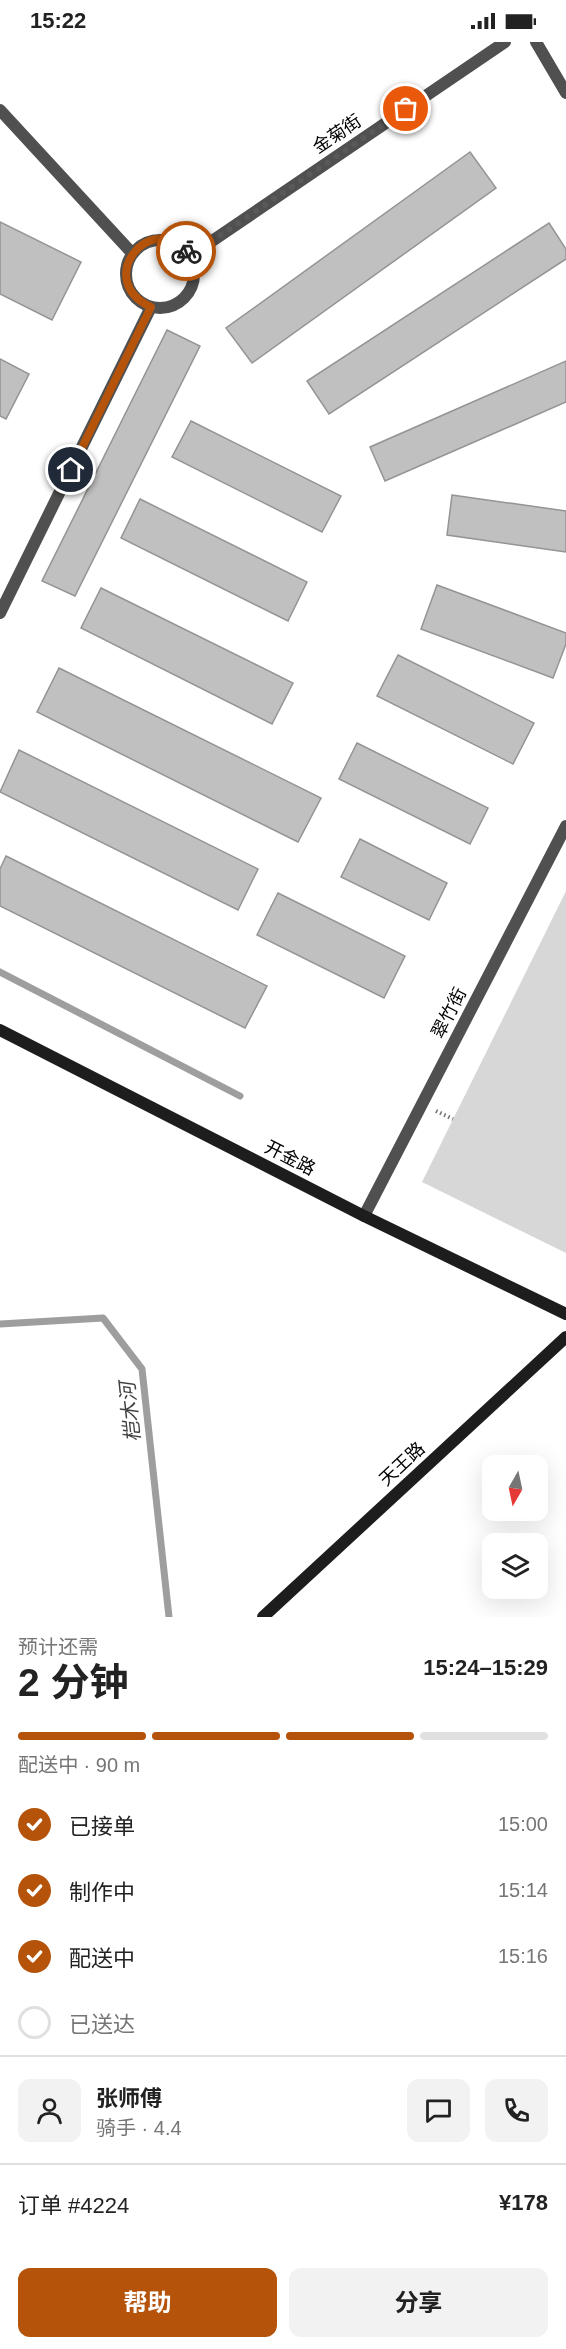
<!DOCTYPE html>
<html lang="zh">
<head>
<meta charset="utf-8">
<style>
	:root { --surface:#fff; --page:#f2f2f2; --text:#222; --muted:#767676; --line:#e0e0e0; --accent:#b45309 }
	body { margin:0; font-family:Helvetica,"Noto Sans SC",sans-serif; background:var(--page); color:var(--text); height:100vh; display:flex; flex-direction:column; font-size:22px; white-space:nowrap }
	* { box-sizing:border-box; margin:0 }
	p { font-size:20px; color:var(--muted) }
	.icon { flex:none; width:33px; height:33px; fill:none; stroke:currentColor; stroke-width:2; stroke-linecap:round; stroke-linejoin:round }
	.map { position:relative; height:1575px; overflow:hidden }
	.panel { display:flex; flex-direction:column; background:var(--surface); flex:1 }
	.panel>* { flex:none }
	.needle { width:39px; rotate:189deg }
	.buttons { position:absolute; left:482px; top:1413px; display:grid; gap:12px }
	.buttons a { display:grid; place-items:center; width:66px; height:66px; border-radius:12px; background:var(--surface); box-shadow:0 6px 24px #0002; font-size:30px }
	.pin { position:absolute; display:grid; place-items:center; width:51px; height:51px; color:#fff; margin:-26px; border:3px solid #fff; border-radius:50%; box-shadow:0 2px 6px #0007 }
	.courier { position:absolute; display:grid; place-items:center; width:60px; height:60px; margin:-30px; border:4px solid #b45309; border-radius:50%; background:#fff; color:#222; box-shadow:0 2px 8px #0007 }
	.summary em { font-style:normal; font-weight:700 }
	.summary div { display:flex; flex-direction:column-reverse }
	.summary { display:flex; align-items:center; justify-content:space-between; height:102px; padding:0 18px }
	h1 { font-size:39px; font-weight:700; line-height:45px }
	.bar { display:grid; grid-template-columns:repeat(4,1fr); gap:9px 6px; align-content:center; height:72px; padding:0 18px }
	.bar i { height:8px; border-radius:4px; background:var(--line) }
	.bar .selected { background:var(--accent) }
	.bar p { grid-column:span 4 }
	.line { display:flex; align-items:center; gap:15px; padding:0 18px; border-top:2px solid var(--line) }
	.line div { flex:1 }
	.round { display:grid; place-items:center; flex:none; width:63px; height:63px; border-radius:12px; background:var(--page) }
	ol { padding:0 18px; list-style:none }
	li { display:flex; align-items:center; gap:18px; height:66px }
	li p { margin-inline-start:auto }
	li .icon { padding:6px; border-radius:50%; background:var(--accent); color:#fff; stroke-width:4 }
	li:last-child { color:var(--muted) }
	li i { width:33px; height:33px; border:3px solid var(--line); border-radius:50% }
	.action { display:flex; gap:12px; margin-top:auto; padding:12px 18px }
	.action a { flex:1; height:69px; border-radius:12px; background:var(--accent); color:#fff; font-size:24px; font-weight:700; line-height:69px; text-align:center }
	.action a+a { background:var(--page); color:var(--text) }
	.status { display:flex; justify-content:space-between; align-items:center; height:42px; padding:0 30px; background:var(--surface); direction:ltr }
	.status svg { height:16px; fill:currentColor }
	.map>svg:first-child { display:block }
	.green { fill:#d7d7d7 }
	.lines { fill:none; stroke-linecap:round; stroke-linejoin:round }
	.stream { stroke:#9e9e9e; stroke-width:7 }
	.building { fill:#c0c0c0; stroke:#949494; stroke-width:1.5 }
	.path { stroke:#727272; stroke-width:4; stroke-dasharray:1.5 3; stroke-linecap:butt }
	.street { stroke:#505050; stroke-width:12 }
	.secondary { stroke:#1d1d1d; stroke-width:12 }
	.done { stroke:#595959; stroke-width:6; stroke-dasharray:0 10.8 }
	.route { stroke:#b45309; stroke-width:8 }
	.labels { text-anchor:middle; stroke-width:4.5; stroke-linejoin:round; paint-order:stroke }
	.street-label { font-size:18px; fill:#000; stroke:#fff }
	.water-label { font-size:20px; font-style:italic; fill:#3f3f3f; stroke:#fff }
</style>
</head>
<body>
<div class="status"><b>15:22</b><svg viewBox="0 0 49 12"><path d="M0 12V9h3v3zM5 12V6h3v6zM10 12V3h3v9zM15 12V0h3v12zM26 1h20v11H26zM47 4h2v5h-2z"/></svg></div>
<div class="map">
<svg width="566" height="1575" viewBox="0 0 566 1575">
	<rect width="100%" height="100%" fill="#fff"/>
	<path class="green" d="M566 849V1211L422 1140Z"/>
	<g class="lines">
		<g class="stream">
			<path d="M0 930 240 1054"/>
			<path d="M0 1282 103 1276 142 1327 169 1575"/>
		</g>
	</g>
	<g class="building">
		<path d="M470 110 496 146 252 321 226 286Z"/>
		<path d="M0 180 81 220 52 278 0 252Z"/>
		<path d="M549 181 566 207V217L329 372 307 339Z"/>
		<path d="M167 288 200 304 75 554 42 539Z"/>
		<path d="M0 317 29 332 6 377 0 374Z"/>
		<path d="M566 319V360L385 439 370 405Z"/>
		<path d="M191 379 341 454 322 490 172 415Z"/>
		<path d="M452 453 566 469V510L447 493Z"/>
		<path d="M140 457 307 540 288 579 121 496Z"/>
		<path d="M437 543 566 591V602L553 636 421 587Z"/>
		<path d="M101 546 293 641 272 682 81 586Z"/>
		<path d="M398 613 534 681 513 722 377 654Z"/>
		<path d="M59 626 321 756 298 800 37 670Z"/>
		<path d="M357 701 488 766 470 802 339 737Z"/>
		<path d="M19 708 258 827 238 868 0 750Z"/>
		<path d="M360 797 447 841 429 878 341 835Z"/>
		<path d="M6 814 267 944 245 986 0 864V827Z"/>
		<path d="M278 851 405 914 384 956 257 893Z"/>
	</g>
	<g class="lines">
		<path class="path" d="M436 1069 453 1077"/>
		<g class="street">
			<path d="M536 0 566 51"/>
			<path d="M0 68 132 211"/>
			<circle cx="160" cy="232" r="34"/>
			<path d="M190 214 505 0"/>
			<path d="M0 571 151 265"/>
			<path d="M364 1174 566 784"/>
		</g>
		<g class="secondary">
			<path d="M0 988 364 1174 566 1272"/>
			<path d="M263 1575 566 1295"/>
		</g>
	</g>
	<g class="lines">
		<path class="done" d="M186 209 190 214 406 67"/>
		<path class="route" d="M71 428 151 265C93 238 150 169 186 209"/>
	</g>
	<g class="labels">
		<g class="street-label">
			<text transform="translate(337 92) rotate(-34)" y="6">金菊街</text>
			<text transform="translate(449 971) rotate(-63)" y="6">翠竹街</text>
			<text transform="translate(290 1116) rotate(27)" y="6">开金路</text>
			<text transform="translate(402 1422) rotate(-43)" y="6">天王路</text>
		</g>
		<g class="water-label">
			<text transform="translate(130 1370) rotate(-96)" y="7">桤木河</text>
		</g>
	</g>
</svg>
<div class="buttons">
<a><svg class="needle" viewBox="-14 -14 28 28"><path d="M0-13l5 13h-10z" fill="#e53935"/><path d="M0 13l5-13h-10z" fill="#767676"/></svg></a>
<a><svg class="icon" aria-label="layers" viewBox="0 0 24 24"><path d="M12 4l9 5-9 5-9-5zM3 14l9 5 9-5"/></svg></a>
</div>
<div class="pin" style="left:406px;top:67px;background:#ea580c"><svg class="icon" aria-label="bag" viewBox="0 0 24 24"><path d="M5 8h14l-1 12H6zM9 8a3 3 0 0 1 6 0"/></svg></div>
<div class="pin" style="left:71px;top:428px;background:#1f2937"><svg class="icon" aria-label="home" viewBox="0 0 24 24"><path d="M3 11l9-7 9 7M6 9v11h12V9"/></svg></div>
<div class="courier" style="left:186px;top:209px"><svg class="icon" aria-label="bike" viewBox="0 0 24 24"><circle cx="6" cy="16" r="4"/><circle cx="18" cy="16" r="4"/><path d="M6 16l4-8h5l3 8M10 8l3 8H6M13 5h3"/></svg></div>
</div>
<section class="panel">
<div class="summary"><div><h1>2 分钟</h1><p>预计还需</p></div><em>15:24–15:29</em></div>
<div class="bar"><i class="selected"></i><i class="selected"></i><i class="selected"></i><i></i><p>配送中 · 90 m</p></div>
<ol>
<li><svg class="icon" aria-label="check" viewBox="0 0 24 24"><path d="M5 12l5 5 9-10"/></svg>已接单<p>15:00</p></li>
<li><svg class="icon" aria-label="check" viewBox="0 0 24 24"><path d="M5 12l5 5 9-10"/></svg>制作中<p>15:14</p></li>
<li><svg class="icon" aria-label="check" viewBox="0 0 24 24"><path d="M5 12l5 5 9-10"/></svg>配送中<p>15:16</p></li>
<li><i></i>已送达</li>
</ol>
<div class="line" style="height:108px"><a class="round"><svg class="icon" aria-label="person" viewBox="0 0 24 24"><circle cx="12" cy="8" r="4"/><path d="M4 21q1-7 8-7t8 7"/></svg></a><div><b>张师傅</b><p>骑手 · 4.4</p></div><a class="round"><svg class="icon" aria-label="chat" viewBox="0 0 24 24"><path d="M4 5h16v11H9l-5 4z"/></svg></a><a class="round"><svg class="icon" aria-label="phone" viewBox="0 0 24 24"><path d="M5 4h4l2 5-3 2q2 4 5 5l2-3 5 2v4C11 20 4 13 5 4z"/></svg></a></div>
<div class="line" style="height:78px"><div>订单 #4224</div><b>¥178</b></div>
<div class="action"><a>帮助</a><a>分享</a></div>
</section>
</body>
</html>
